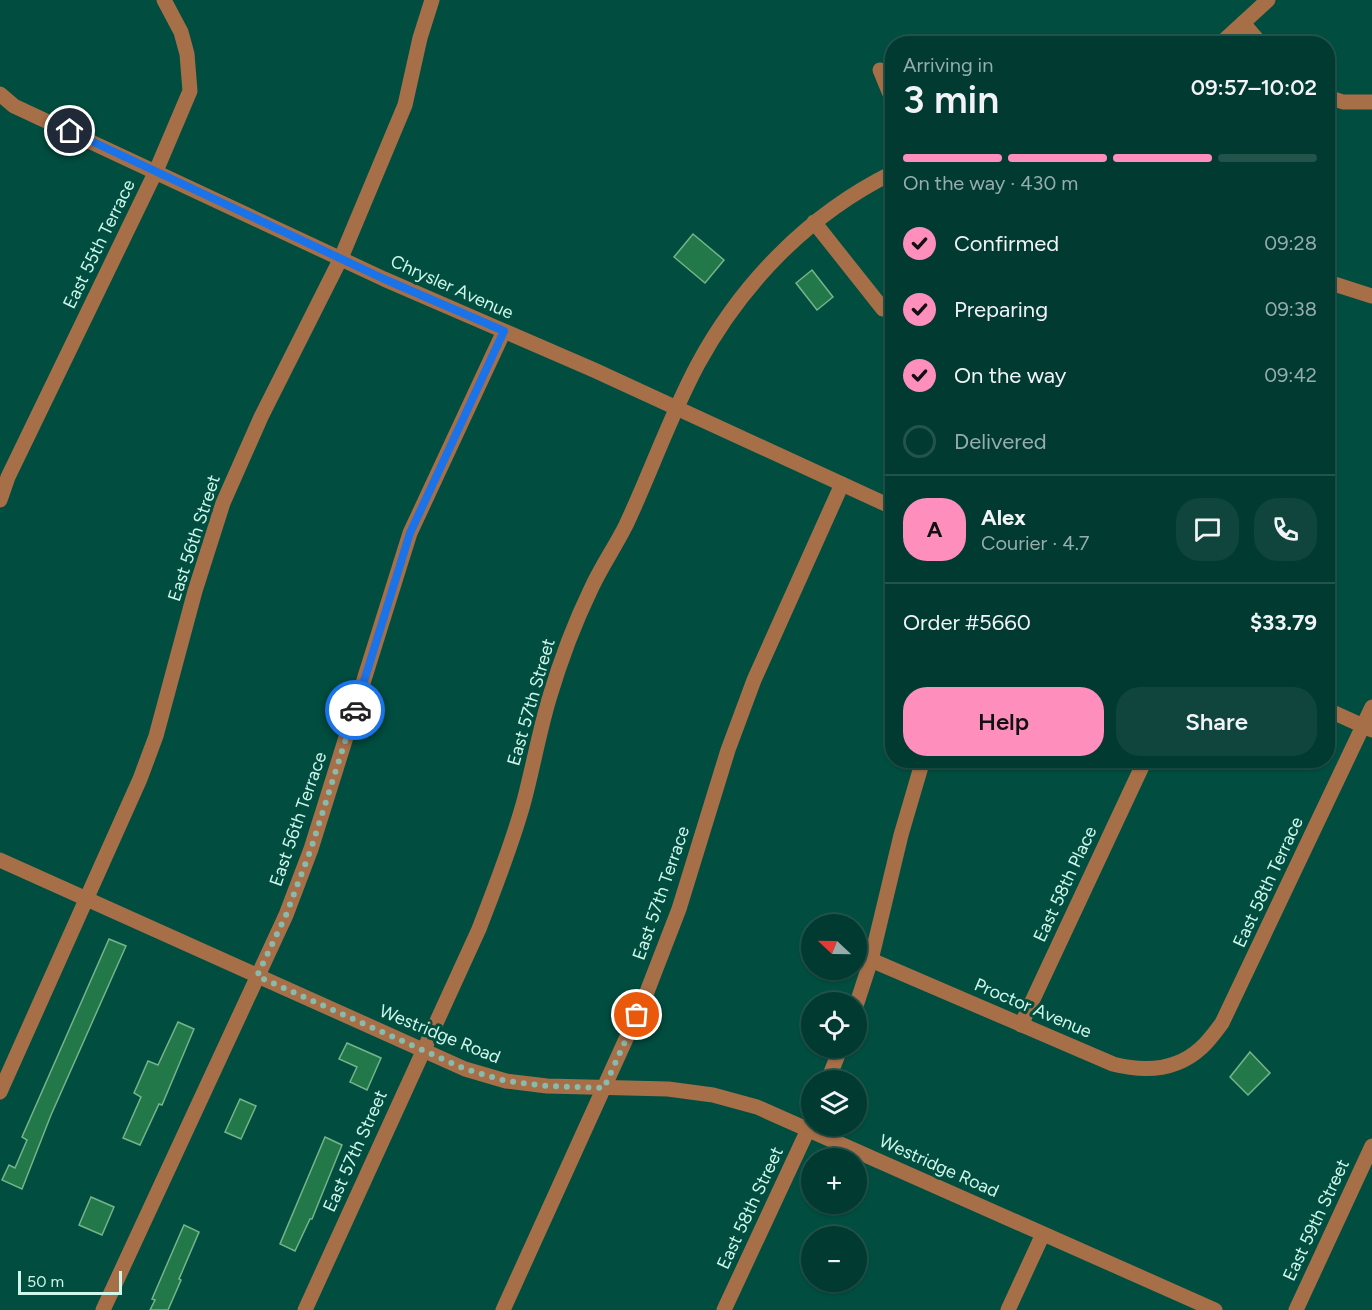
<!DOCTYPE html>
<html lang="en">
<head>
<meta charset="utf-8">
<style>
	:root { --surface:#013a30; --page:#0f453c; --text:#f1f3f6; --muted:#96adab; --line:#23544c; --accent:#fe8ebc }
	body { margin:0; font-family:Figtree,sans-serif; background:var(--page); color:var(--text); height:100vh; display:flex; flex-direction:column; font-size:22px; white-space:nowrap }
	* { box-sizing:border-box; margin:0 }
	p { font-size:20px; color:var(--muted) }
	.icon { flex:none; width:33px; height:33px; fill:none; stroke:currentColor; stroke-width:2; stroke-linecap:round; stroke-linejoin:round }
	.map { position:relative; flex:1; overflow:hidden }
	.drawer { position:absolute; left:885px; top:36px; width:450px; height:732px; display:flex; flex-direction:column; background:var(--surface); border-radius:24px; box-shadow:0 2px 4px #0004,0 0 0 2px var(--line) }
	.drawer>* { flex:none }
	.needle { width:39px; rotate:292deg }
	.tools { position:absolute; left:801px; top:914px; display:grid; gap:12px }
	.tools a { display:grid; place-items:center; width:66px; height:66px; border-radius:50%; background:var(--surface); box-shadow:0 2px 4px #0004,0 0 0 2px var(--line); font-size:30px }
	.scale { position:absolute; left:18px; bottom:15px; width:104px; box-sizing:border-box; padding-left:6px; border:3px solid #cef6ea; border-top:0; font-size:16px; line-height:21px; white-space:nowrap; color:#cef6ea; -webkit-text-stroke:4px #014e40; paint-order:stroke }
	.pin { position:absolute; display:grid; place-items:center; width:51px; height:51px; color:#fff; margin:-26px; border:3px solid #fff; border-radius:50%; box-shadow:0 2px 6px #0007 }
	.courier { position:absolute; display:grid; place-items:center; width:60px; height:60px; margin:-30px; border:4px solid #1a73e8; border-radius:50%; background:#fff; color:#222; box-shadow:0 2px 8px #0007 }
	.overview em { font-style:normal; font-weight:600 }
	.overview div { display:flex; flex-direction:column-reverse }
	.overview { display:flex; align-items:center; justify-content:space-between; height:102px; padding:0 18px }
	h1 { font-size:39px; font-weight:600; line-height:45px }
	.bar { display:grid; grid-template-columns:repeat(4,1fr); gap:9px 6px; align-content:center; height:72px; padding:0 18px }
	.bar i { height:8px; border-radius:4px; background:var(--line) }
	.bar .selected { background:var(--accent) }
	.bar p { grid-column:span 4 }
	.line { display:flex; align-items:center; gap:15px; padding:0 18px; border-top:2px solid var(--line) }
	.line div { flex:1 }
	.round { display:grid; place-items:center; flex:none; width:63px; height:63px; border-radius:24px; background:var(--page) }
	ol { padding:0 18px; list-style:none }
	li { display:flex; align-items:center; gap:18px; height:66px }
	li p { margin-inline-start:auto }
	li .icon { padding:6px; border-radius:50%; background:var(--accent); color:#111; stroke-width:4 }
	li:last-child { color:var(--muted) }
	li i { width:33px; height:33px; border:3px solid var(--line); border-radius:50% }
	.cta { display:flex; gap:12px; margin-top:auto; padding:12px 18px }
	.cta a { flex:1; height:69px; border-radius:24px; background:var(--accent); color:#111; font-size:24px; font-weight:600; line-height:69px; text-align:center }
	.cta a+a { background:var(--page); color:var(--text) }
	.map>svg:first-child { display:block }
	.building { fill:#227849; stroke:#75b48b; stroke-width:1.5 }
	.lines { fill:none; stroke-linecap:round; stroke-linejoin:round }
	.minor { stroke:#a76f48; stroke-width:15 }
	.done { stroke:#86bbae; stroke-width:6; stroke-dasharray:0 10.8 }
	.route { stroke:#1a73e8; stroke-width:8 }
	.labels { text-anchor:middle; stroke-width:6; stroke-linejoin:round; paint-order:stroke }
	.street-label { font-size:18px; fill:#cef6ea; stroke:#014e40 }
</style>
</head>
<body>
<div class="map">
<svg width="1372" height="1310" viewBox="0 0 1372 1310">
	<rect width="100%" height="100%" fill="#014e40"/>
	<g class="building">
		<path d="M693 234 724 260 705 283 674 257Z"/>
		<path d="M812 270 833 297 817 310 796 283Z"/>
		<path d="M109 939 126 946 51 1115 22 1189 2 1180 9 1165 15 1168 27 1140 22 1137Z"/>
		<path d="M178 1022 194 1029 162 1105 159 1104 140 1145 123 1138 141 1097 134 1093 148 1061 158 1065Z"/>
		<path d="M347 1043 381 1058 367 1090 350 1082 357 1067 339 1059Z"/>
		<path d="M1250 1052 1270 1073 1248 1095 1230 1077Z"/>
		<path d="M240 1099 256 1106 241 1139 225 1132Z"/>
		<path d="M325 1137 342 1145 312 1219H310L295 1251 280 1244Z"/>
		<path d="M91 1197 114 1207 102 1235 79 1225Z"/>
		<path d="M184 1225 199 1232 179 1279 181 1280 168 1310H150L155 1300 152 1299Z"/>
	</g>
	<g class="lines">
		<g class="minor">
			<path d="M1243 23 1261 44"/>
			<path d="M1220 44 1268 0"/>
			<path d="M880 70 892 99"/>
			<path d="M0 94 14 106 384 279 594 370 892 507"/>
			<path d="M1328 97 1343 102H1372"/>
			<path d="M814 222 883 309"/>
			<path d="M1328 282 1372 296"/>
			<path d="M0 500 8 477 156 171 190 91 187 54 181 32 164 0"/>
			<path d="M1328 710 1372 730"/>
			<path d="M0 860 465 1069 506 1081 547 1086 668 1089 713 1095 757 1107 1215 1310"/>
			<path d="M871 960 1113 1064C1144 1072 1176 1071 1201 1048 1209 1041 1216 1031 1222 1023L1372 707"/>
			<path d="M856 1006 871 960 901 835 923 760"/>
			<path d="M1021 1025 1145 760"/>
			<path d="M828 1080 841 1047"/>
			<path d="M0 1092 140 779 156 736 195 591 223 503 261 417 341 258 405 105 420 38 432 0"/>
			<path d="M103 1310 286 915 311 849 410 533 504 331"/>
			<path d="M305 1310 479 929C495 887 512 845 524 801 533 767 539 733 549 699 560 662 574 624 591 589 601 567 615 547 626 525 651 472 670 416 698 364 742 283 809 214 892 173"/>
			<path d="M503 1310 645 997 679 909 728 750 754 680 842 484"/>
			<path d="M724 1310 812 1121"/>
			<path d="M1008 1310 1043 1234"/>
			<path d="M1296 1310 1372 1146"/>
		</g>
	</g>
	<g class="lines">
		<path class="done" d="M355 710 311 849 286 915 257 976 465 1069 506 1081 547 1086 604 1088 637 1015"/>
		<path class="route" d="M70 131 384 279 504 331 410 533 355 710"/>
	</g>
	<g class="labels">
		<g class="street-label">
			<text transform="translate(99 244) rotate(-64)" y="6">East 55th Terrace</text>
			<text transform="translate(452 287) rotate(24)" y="6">Chrysler Avenue</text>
			<text transform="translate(194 538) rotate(-72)" y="6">East 56th Street</text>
			<text transform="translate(531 702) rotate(-74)" y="6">East 57th Street</text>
			<text transform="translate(298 819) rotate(-71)" y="6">East 56th Terrace</text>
			<text transform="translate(1268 882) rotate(-65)" y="6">East 58th Terrace</text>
			<text transform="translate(1065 884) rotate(-65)" y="6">East 58th Place</text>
			<text transform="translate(661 893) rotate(-71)" y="6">East 57th Terrace</text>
			<text transform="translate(1033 1008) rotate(23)" y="6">Proctor Avenue</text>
			<text transform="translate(440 1034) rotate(22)" y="6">Westridge Road</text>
			<text transform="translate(355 1151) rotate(-66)" y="6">East 57th Street</text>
			<text transform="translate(939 1166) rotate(24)" y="6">Westridge Road</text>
			<text transform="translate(750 1208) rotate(-65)" y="6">East 58th Street</text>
			<text transform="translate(1316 1220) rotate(-65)" y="6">East 59th Street</text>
		</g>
	</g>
</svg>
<div class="tools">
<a><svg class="needle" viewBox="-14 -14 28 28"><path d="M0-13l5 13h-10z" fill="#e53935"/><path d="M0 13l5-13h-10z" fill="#96adab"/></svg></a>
<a><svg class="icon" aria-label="locate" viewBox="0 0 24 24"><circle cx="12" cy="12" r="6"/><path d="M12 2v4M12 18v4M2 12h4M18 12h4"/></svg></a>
<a><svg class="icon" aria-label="layers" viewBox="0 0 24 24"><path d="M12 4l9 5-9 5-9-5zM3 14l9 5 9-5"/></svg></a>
<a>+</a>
<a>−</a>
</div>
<div class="scale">50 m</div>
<div class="pin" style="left:637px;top:1015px;background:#ea580c"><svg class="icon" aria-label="bag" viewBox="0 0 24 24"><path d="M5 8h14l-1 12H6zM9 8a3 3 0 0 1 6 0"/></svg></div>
<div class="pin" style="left:70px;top:131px;background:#1f2937"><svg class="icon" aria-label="home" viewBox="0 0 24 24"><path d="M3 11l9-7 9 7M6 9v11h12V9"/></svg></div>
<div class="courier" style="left:355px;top:710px"><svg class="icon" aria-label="car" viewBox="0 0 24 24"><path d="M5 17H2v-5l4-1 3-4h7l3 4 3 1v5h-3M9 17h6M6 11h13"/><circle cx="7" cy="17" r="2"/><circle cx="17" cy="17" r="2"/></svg></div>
<section class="drawer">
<div class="overview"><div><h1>3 min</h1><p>Arriving in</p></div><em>09:57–10:02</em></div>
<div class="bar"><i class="selected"></i><i class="selected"></i><i class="selected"></i><i></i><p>On the way · 430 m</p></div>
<ol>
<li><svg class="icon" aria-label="check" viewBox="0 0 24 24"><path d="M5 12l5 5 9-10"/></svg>Confirmed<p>09:28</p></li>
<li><svg class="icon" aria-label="check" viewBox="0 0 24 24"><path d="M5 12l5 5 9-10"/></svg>Preparing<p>09:38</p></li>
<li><svg class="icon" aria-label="check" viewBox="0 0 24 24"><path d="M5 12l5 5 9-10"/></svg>On the way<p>09:42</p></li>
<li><i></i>Delivered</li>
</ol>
<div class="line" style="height:108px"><b class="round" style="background:var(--accent);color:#111">A</b><div><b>Alex</b><p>Courier · 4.7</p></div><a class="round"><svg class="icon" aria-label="chat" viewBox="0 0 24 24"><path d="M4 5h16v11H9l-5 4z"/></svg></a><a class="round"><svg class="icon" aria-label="phone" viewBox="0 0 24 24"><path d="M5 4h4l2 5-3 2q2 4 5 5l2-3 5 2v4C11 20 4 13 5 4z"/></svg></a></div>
<div class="line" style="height:78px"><div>Order #5660</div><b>$33.79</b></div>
<div class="cta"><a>Help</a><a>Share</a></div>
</section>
</div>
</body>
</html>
